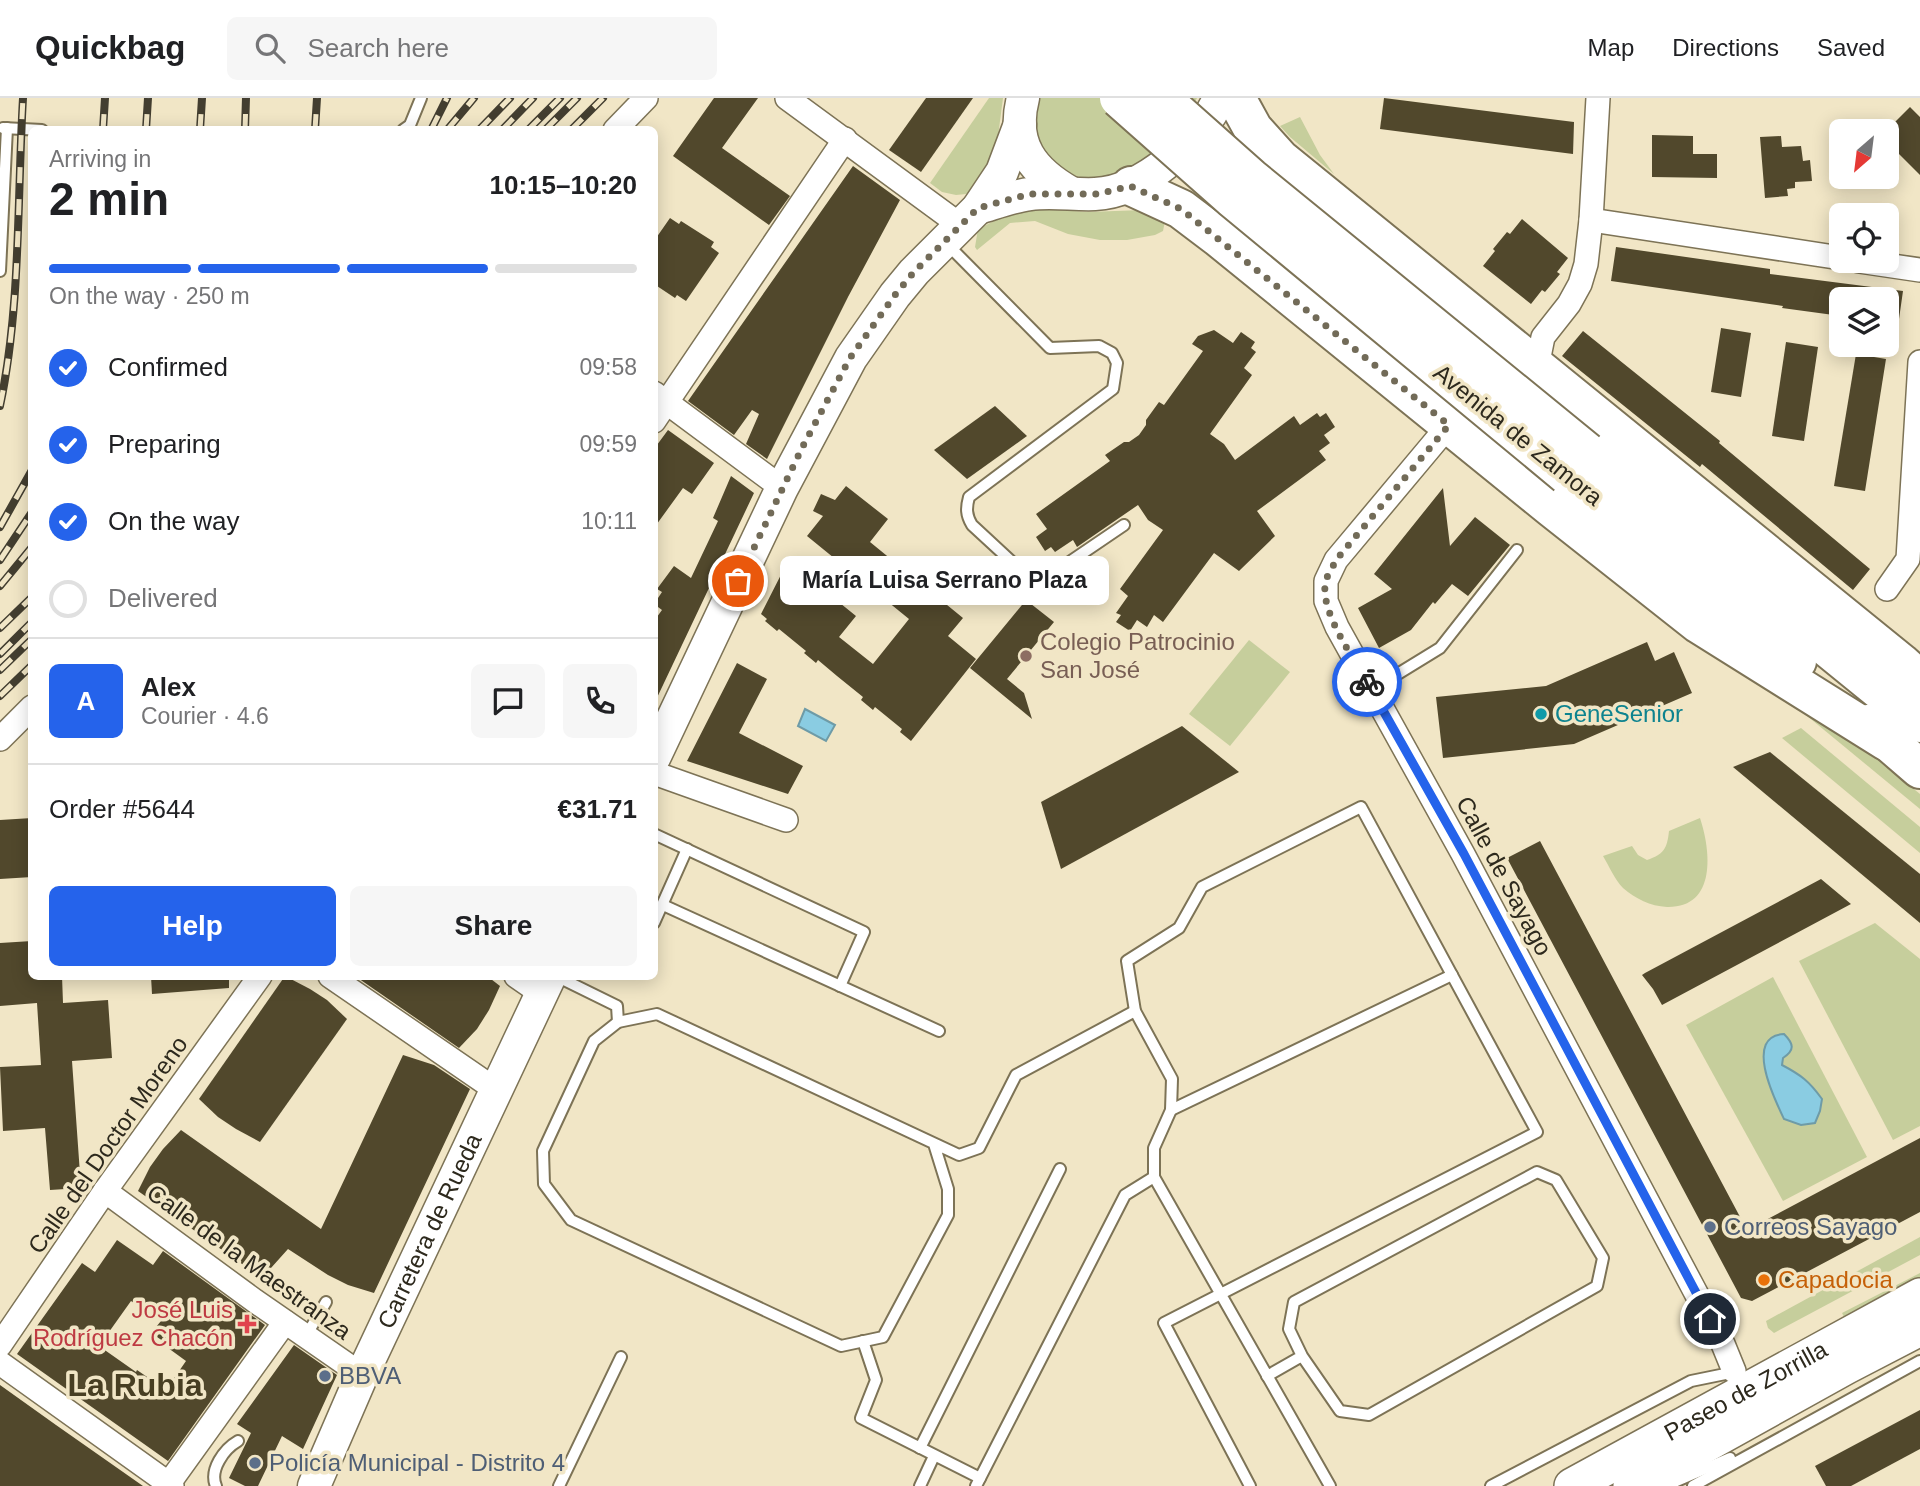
<!DOCTYPE html>
<html lang="en">
<head>
<meta charset="utf-8">
<style>
	:root { --surface:#fff; --page:#f6f6f6; --text:#202124; --muted:#757577; --line:#e0e0e0; --accent:#2563eb }
	body { margin:0; font-family:Arial,sans-serif; background:var(--page); color:var(--text); height:100vh; display:flex; flex-direction:column; font-size:26px; white-space:nowrap }
	* { box-sizing:border-box; margin:0 }
	p { font-size:23px; color:var(--muted) }
	.icon { flex:none; width:38px; height:38px; fill:none; stroke:currentColor; stroke-width:2; stroke-linecap:round; stroke-linejoin:round }
	.map { position:relative; flex:1; overflow:hidden }
	.sheet { position:absolute; left:28px; top:28px; width:630px; height:854px; display:flex; flex-direction:column; background:var(--surface); border-radius:10px; box-shadow:0 4px 18px #0003 }
	.sheet>* { flex:none }
	.needle { width:46px; rotate:208deg }
	.fabs { position:absolute; left:1829px; top:21px; display:grid; gap:14px }
	.fabs a { display:grid; place-items:center; width:70px; height:70px; border-radius:10px; background:var(--surface); box-shadow:0 4px 18px #0003; font-size:35px }
	.pin { position:absolute; display:grid; place-items:center; width:60px; height:60px; color:#fff; margin:-30px; border:4px solid #fff; border-radius:50%; box-shadow:0 2px 7px #0007 }
	.courier { position:absolute; display:grid; place-items:center; width:70px; height:70px; margin:-35px; border:5px solid #2563eb; border-radius:50%; background:#fff; color:#222; box-shadow:0 2px 9px #0007 }
	.bubble { position:absolute; height:49px; border-radius:10px; background:var(--surface); box-shadow:0 4px 18px #0003; font-size:23px; font-weight:600; line-height:49px; text-align:center }
	.headline em { font-style:normal; font-weight:600 }
	.headline div { display:flex; flex-direction:column-reverse }
	.headline { display:flex; align-items:center; justify-content:space-between; height:119px; padding:0 21px }
	h1 { font-size:46px; font-weight:600; line-height:52px }
	.bar { display:grid; grid-template-columns:repeat(4,1fr); gap:10px 7px; align-content:center; height:84px; padding:0 21px }
	.bar i { height:9px; border-radius:5px; background:var(--line) }
	.bar .on { background:var(--accent) }
	.bar p { grid-column:span 4 }
	.line { display:flex; align-items:center; gap:18px; padding:0 21px; border-top:2px solid var(--line) }
	.line div { flex:1 }
	.round { display:grid; place-items:center; flex:none; width:74px; height:74px; border-radius:10px; background:var(--page) }
	ol { padding:0 21px; list-style:none }
	li { display:flex; align-items:center; gap:21px; height:77px }
	li p { margin-inline-start:auto }
	li .icon { padding:7px; border-radius:50%; background:var(--accent); color:#fff; stroke-width:4 }
	li:last-child { color:var(--muted) }
	li i { width:38px; height:38px; border:4px solid var(--line); border-radius:50% }
	.button { display:flex; gap:14px; margin-top:auto; padding:14px 21px }
	.button a { flex:1; height:80px; border-radius:10px; background:var(--accent); color:#fff; font-size:28px; font-weight:600; line-height:80px; text-align:center }
	.button a+a { background:var(--page); color:var(--text) }
	header { display:flex; align-items:center; gap:42px; box-sizing:border-box; height:98px; padding:0 35px; background:var(--surface); border-bottom:2px solid var(--line) }
	header strong { font-size:33px }
	nav { display:flex; gap:38px; margin-inline-start:auto; font-size:24px }
	.search { width:490px; height:63px; background:var(--page); display:flex; align-items:center; gap:18px; box-sizing:border-box; padding:0 24px; border-radius:10px; color:var(--muted); font-size:26px }
	.map>svg:first-child { display:block }
	.green { fill:#c6ce9c }
	.water { fill:#8acce2; stroke:#6e9ba7; stroke-width:2 }
	.building { fill:#51482c; fill-rule:evenodd }
	.lines { fill:none; stroke-linecap:round; stroke-linejoin:round }
	.lane-casing { stroke:#7d7356; stroke-width:14 }
	.street-casing { stroke:#7d7356; stroke-width:26 }
	.secondary-casing { stroke:#7d7356; stroke-width:35 }
	.primary-casing { stroke:#7d7356; stroke-width:38 }
	.highway-casing { stroke:#7d7356; stroke-width:42 }
	.lane { stroke:#fff; stroke-width:10 }
	.street { stroke:#fff; stroke-width:23 }
	.secondary { stroke:#fff; stroke-width:32 }
	.primary { stroke:#fff; stroke-width:35 }
	.highway { stroke:#fff; stroke-width:38 }
	.rail-casing { stroke:#433e30; stroke-width:8 }
	.rail { stroke:#f1e6c6; stroke-width:5; stroke-dasharray:16; stroke-linecap:butt }
	.highway-bridge-casing { stroke:#7d7356; stroke-width:42; stroke-linecap:butt }
	.highway-bridge { stroke:#fff; stroke-width:38 }
	.done { stroke:#726b58; stroke-width:7; stroke-dasharray:0 12.6 }
	.route { stroke:#2563eb; stroke-width:9 }
	.education-dot { fill:#8d6e63; stroke:#f1e6c6; stroke-width:2.5 }
	.culture-dot { fill:#0f9aa8; stroke:#f1e6c6; stroke-width:2.5 }
	.service-dot { fill:#5c6f8a; stroke:#f1e6c6; stroke-width:2.5 }
	.food-dot { fill:#e8710a; stroke:#f1e6c6; stroke-width:2.5 }
	.health-dot { fill:#e0444e; stroke:#f1e6c6; stroke-width:2.5 }
	.labels { text-anchor:middle; stroke-width:7; stroke-linejoin:round; paint-order:stroke }
	.street-label { font-size:24px; fill:#2d291d; stroke:#f1e6c6 }
	.education-label { font-size:24px; fill:#785e54; stroke:#f1e6c6; text-anchor:start }
	.culture-label { font-size:24px; fill:#0d838f; stroke:#f1e6c6; text-anchor:start }
	.service-label { font-size:24px; fill:#4e5e75; stroke:#f1e6c6; text-anchor:start }
	.food-label { font-size:24px; fill:#c56008; stroke:#f1e6c6; text-anchor:start }
	.health-label { font-size:24px; fill:#be3a42; stroke:#f1e6c6; text-anchor:end }
	.district-label { font-size:32px; font-weight:bold; fill:#473e22; stroke:#f1e6c6 }
</style>
</head>
<body>
<header>
<strong>Quickbag</strong>
<div class="search"><svg class="icon" aria-label="search" viewBox="0 0 24 24"><circle cx="10" cy="10" r="6"/><path d="M15 15l6 6"/></svg>Search here</div>
<nav><a>Map</a><a>Directions</a><a>Saved</a></nav>
</header>
<div class="map">
<svg width="1920" height="1388" viewBox="0 0 1920 1388">
	<rect width="100%" height="100%" fill="#f1e6c6"/>
	<g class="green">
		<path d="M989 0H1003L996 54 978 90 966 96 956 97 942 94 930 85Z"/>
		<path d="M1038 0H1197C1176 46 1103 110 1054 65 1033 45 1034 27 1038 0Z"/>
		<path d="M1300 19 1320 57 1334 76 1290 39 1280 28Z"/>
		<path d="M1045 111 1087 114 1143 112 1166 118 1163 133 1155 137 1127 142H1100L1068 136 1035 123 1010 125 977 152 975 149 978 131 1006 117Z"/>
		<path d="M1249 542 1290 574 1230 648 1189 616Z"/>
		<path d="M1738 561 1828 621 1920 696V711Z"/>
		<path d="M1801 630 1920 729V755L1782 640Z"/>
		<path d="M1700 720C1711 753 1717 810 1667 809 1650 808 1636 801 1623 790 1615 782 1609 768 1603 758L1632 748 1638 757 1647 762C1664 756 1667 751 1669 733Z"/>
		<path d="M1875 825 1920 861V1028L1893 1042 1799 863Z"/>
		<path d="M1773 879 1867 1059 1783 1103 1686 927Z"/>
		<path d="M1920 1139V1157L1774 1235 1768 1230 1766 1223Z"/>
		<path d="M1920 1175V1188L1847 1225 1842 1215Z"/>
	</g>
	<g class="water">
		<path d="M805 611 835 627 826 643 798 628Z"/>
		<path d="M1784 936C1794 946 1795 952 1783 960L1782 967C1801 977 1809 983 1822 1001L1820 1013 1815 1025 1801 1027 1784 1021C1775 1002 1743 938 1784 936Z"/>
	</g>
	<g class="building">
		<path d="M714 0H758L722 50 790 98 769 127 673 58Z"/>
		<path d="M926 0H973L921 74 889 52Z"/>
		<path d="M1384 0 1574 24 1573 56 1380 31Z"/>
		<path d="M1910 9 1920 19V77L1898 55 1886 67V33Z"/>
		<path d="M1652 37 1693 38V56H1717V80L1652 79Z"/>
		<path d="M1781 38 1782 49 1801 48 1803 63 1810 62 1812 83 1795 84V90L1787 91 1788 98 1765 100 1760 39Z"/>
		<path d="M853 68 900 102 848 199 767 361 746 346 759 316 752 312 734 337 688 303Z"/>
		<path d="M670 120 679 126 681 123 714 144 711 149 719 155 686 203 677 197 675 200 654 186V143Z"/>
		<path d="M1522 121 1568 160 1557 174 1560 176 1545 194 1542 192 1531 206 1483 168 1495 153 1493 151 1507 134 1510 136Z"/>
		<path d="M1616 149 1770 171V176L1903 193 1896 242 1886 241V201H1841V218L1782 210 1783 208 1611 183Z"/>
		<path d="M1721 230 1751 235 1741 299 1711 294Z"/>
		<path d="M1214 232 1233 245 1241 234 1255 244 1251 250 1256 254 1244 270 1252 277 1210 336 1224 346 1235 362 1294 318 1300 327 1317 315 1320 319 1326 315 1335 329 1324 337 1330 345 1319 353 1326 362 1257 413 1275 438 1239 473 1214 455 1163 524 1154 517 1147 529 1137 522 1130 533 1116 524 1121 517 1116 515 1128 498 1120 491 1163 432 1148 422 1138 407 1077 449 1073 442 1055 454 1051 449 1045 453 1036 439 1047 431 1036 416 1110 363 1105 357 1124 344H1129L1139 337 1146 327V322L1159 304 1164 307 1203 253 1192 246 1198 238Z"/>
		<path d="M1583 233 1720 343 1719 345 1870 471 1853 492 1702 366 1700 369 1562 258Z"/>
		<path d="M1786 244 1818 249 1804 343 1772 338Z"/>
		<path d="M1856 256 1886 261 1865 393 1834 388Z"/>
		<path d="M995 308 1027 338 967 381 934 352Z"/>
		<path d="M668 332 714 365 692 396 683 390 654 430V351Z"/>
		<path d="M731 378 754 395 654 606V523L662 512 654 506 662 494 657 491 674 468 691 480 718 423 713 420Z"/>
		<path d="M846 388 888 421 870 444 963 520 948 538 976 561 911 643 900 634 902 631 875 609 873 612 861 602 863 599 837 578 818 562 816 565 804 555 806 553 779 531 777 533 765 523 767 521 761 516 788 463 856 518 839 539 873 566 909 521 807 438 823 418 813 413 821 396 835 402Z"/>
		<path d="M1443 390 1450 448 1475 419 1510 447 1468 498 1452 486 1435 506 1433 504 1411 532 1379 550 1358 510 1392 491 1374 476Z"/>
		<path d="M1026 502 1054 524 1007 581 1024 595 1032 621 970 570Z"/>
		<path d="M1647 544 1655 563 1674 554 1692 595 1574 646 1443 660 1436 599 1546 588Z"/>
		<path d="M737 565 767 581 739 635 803 668 788 696 687 663Z"/>
		<path d="M1182 628 1239 674 1061 771 1041 704Z"/>
		<path d="M1770 654 1920 776V825L1733 669Z"/>
		<path d="M32 720V779L0 781V722Z"/>
		<path d="M1540 743 1747 1132 1920 1040V1114L1752 1203 1741 1200 1507 760Z"/>
		<path d="M1821 781 1851 806 1662 907 1653 891 1642 877 1645 875Z"/>
		<path d="M32 843V878H62L63 905 108 902 112 960 72 963 81 1090 50 1092 45 1030 3 1033 0 969 41 967 37 905 0 908V845Z"/>
		<path d="M151 878H229V890L152 896Z"/>
		<path d="M285 878 310 891 327 902 347 921 260 1044 236 1031 218 1019 199 1001Z"/>
		<path d="M355 878H487L500 888 489 912 477 931 459 950Z"/>
		<path d="M403 957 434 967 470 991 374 1195 348 1187 328 1177 288 1151 262 1180 138 1093 150 1069 163 1051 181 1032 321 1131Z"/>
		<path d="M117 1142 153 1167 163 1153 265 1227 168 1363 17 1256 82 1165 95 1174ZM131 1203 161 1223 151 1235 166 1245 164 1247 186 1263 166 1292 137 1272 136 1274 99 1248Z"/>
		<path d="M294 1247 337 1277 303 1351 282 1338 258 1388H245L229 1380 251 1335 237 1326Z"/>
		<path d="M0 1287 56 1327 143 1388H0Z"/>
		<path d="M1920 1312V1351L1851 1388H1826L1815 1368Z"/>
	</g>
	<g class="lines">
		<g class="lane-casing">
			<g id="lane">
				<path d="M3 30 42 32"/>
				<path d="M403 32 410 27 421 0"/>
				<path d="M946 145 1050 250 1099 248 1112 255 1117 265 1113 291 969 399C966 410 966 417 972 427L1024 475 1034 479 1046 480 1124 427"/>
				<path d="M0 173 7 30"/>
				<path d="M1370 588 1396 577 1440 550 1517 452"/>
				<path d="M654 736 864 834 840 888"/>
				<path d="M663 807 939 933"/>
				<path d="M654 825 687 751"/>
				<path d="M556 878 617 908 618 924"/>
				<path d="M1171 1012 1452 877"/>
				<path d="M934 1046 948 1091V1117L883 1239 841 1248 571 1122 544 1086 543 1053 594 943 618 924 657 916 959 1057 979 1050 1016 977 1135 913"/>
				<path d="M306 1238 326 1204"/>
				<path d="M863 1243 876 1282 861 1320 980 1380"/>
				<path d="M1267 1278 1302 1258 1289 1231 1294 1204 1537 1074 1556 1082 1603 1160 1597 1188 1369 1317 1340 1313 1302 1258"/>
				<path d="M920 1350 1060 1071"/>
				<path d="M216 1388C209 1372 224 1351 238 1343"/>
				<path d="M559 1388 621 1259"/>
				<path d="M920 1388 934 1358"/>
				<path d="M976 1388 1125 1097 1154 1079"/>
				<path d="M1250 1388 1164 1225 1537 1034 1361 709 1202 789 1179 830 1127 863 1135 913 1172 981 1171 1012 1154 1050V1079L1330 1388"/>
				<path d="M1491 1388 1691 1283 1735 1274"/>
				<path d="M1665 1388 1730 1360"/>
				<path d="M1693 1388 1920 1263"/>
			</g>
		</g>
		<g class="street-casing">
			<g id="street">
				<path d="M787 0 960 127"/>
				<path d="M615 32 646 0"/>
				<path d="M1591 122 1841 160"/>
				<path d="M1859 163 1920 172"/>
				<path d="M1537 269 1543 239 1569 206 1580 186 1586 166 1591 122 1598 0"/>
				<path d="M654 295 782 390"/>
				<path d="M654 323 845 41"/>
				<path d="M1449 327 1336 462 1326 483V503L1337 529 1463 756 1723 1246 1734 1273"/>
				<path d="M1887 491 1908 461 1920 264"/>
				<path d="M0 641 32 609"/>
				<path d="M654 675 786 722"/>
				<path d="M330 878 496 992"/>
				<path d="M516 878 542 896"/>
				<path d="M105 1093 255 1203 362 1277"/>
				<path d="M0 1247 105 1093 260 878"/>
				<path d="M0 1265 172 1388"/>
				<path d="M167 1388 285 1224"/>
			</g>
		</g>
		<g class="secondary-casing">
			<g id="secondary">
				<path d="M1023 0C1011 46 1032 73 1071 95"/>
				<path d="M978 110C995 105 1013 98 1030 96 1052 93 1074 97 1095 96 1143 94 1201 43 1219 0"/>
				<path d="M654 660 782 390 851 260 895 197 914 174 978 110 1002 74 1020 26"/>
				<path id="s1" d="M314 1388 362 1277 550 878"/>
			</g>
		</g>
		<g class="primary-casing">
			<g id="primary">
				<path id="s2" d="M1572 1388 1920 1198"/>
				<path d="M1631 1388 1847 1268 1920 1230"/>
			</g>
		</g>
		<g class="highway-casing">
			<g id="highway">
				<path d="M1236 0 1253 31 1280 61 1901 565 1920 582"/>
				<path d="M1131 88 1181 111 1218 139 1552 410 1699 526 1886 643"/>
				<path d="M1587 354 1920 625"/>
				<path d="M1567 377 1797 563"/>
				<path d="M1868 626 1920 671"/>
			</g>
		</g>
		<use href="#lane" class="lane"/>
		<use href="#street" class="street"/>
		<use href="#secondary" class="secondary"/>
		<use href="#primary" class="primary"/>
		<use href="#highway" class="highway"/>
		<g class="rail-casing">
			<g id="rail">
				<path d="M103 32 105 0"/>
				<path d="M146 32 148 0"/>
				<path d="M200 32 202 0"/>
				<path d="M245 32 246 0"/>
				<path d="M315 32 317 0"/>
				<path d="M431 32 447 0"/>
				<path d="M447 32 474 0"/>
				<path d="M479 32 510 0"/>
				<path d="M502 32 533 0"/>
				<path d="M528 32 560 0"/>
				<path d="M545 32 577 0"/>
				<path d="M571 32 603 0"/>
				<path d="M0 308C21 208 17 102 23 0"/>
				<path d="M0 429 32 372"/>
				<path d="M0 462 32 414"/>
				<path d="M0 488 32 449"/>
				<path d="M0 530 32 499"/>
				<path d="M0 556 32 524"/>
				<path d="M0 572 32 541"/>
				<path d="M0 598 32 567"/>
			</g>
		</g>
		<use href="#rail" class="rail"/>
		<g class="highway-bridge-casing">
			<g id="highway-bridge">
				<path d="M1119 0 1232 100 1567 377"/>
				<path d="M1161 0 1251 80 1587 354"/>
			</g>
		</g>
		<use href="#highway-bridge" class="highway-bridge"/>
	</g>
	<g class="lines">
		<path class="done" d="M738 483 803 348 850 260 895 197 914 174 978 110 1030 96H1098L1130 88 1181 111 1449 327 1336 462C1333 469 1328 476 1326 482 1318 511 1353 559 1367 584"/>
		<path class="route" d="M1367 584 1464 756 1710 1221"/>
	</g>
	<circle class="education-dot" cx="1026" cy="558" r="7"/>
	<circle class="culture-dot" cx="1541" cy="616" r="7"/>
	<g class="service-dot">
		<circle cx="1710" cy="1129" r="7"/>
		<circle cx="325" cy="1278" r="7"/>
		<circle cx="255" cy="1365" r="7"/>
	</g>
	<circle class="food-dot" cx="1764" cy="1182" r="7"/>
	<path class="health-dot" d="M243.5 1215.5h7v7h7v7h-7v7h-7v-7h-7v-7h7z"/>
	<g class="labels">
		<g class="street-label">
			<text transform="translate(1518 337) rotate(39)" y="8">Avenida de Zamora</text>
			<text transform="translate(1504 778) rotate(62)" y="8">Calle de Sayago</text>
			<text transform="translate(108 1047) rotate(-55)" y="8">Calle del Doctor Moreno</text>
			<text dy="8" stroke="none"><textPath href="#s1" startOffset="280">Carretera de Rueda</textPath></text>
			<text transform="translate(249 1164) rotate(36)" y="8">Calle de la Maestranza</text>
			<text dy="8" stroke="none"><textPath href="#s2" startOffset="198">Paseo de Zorrilla</textPath></text>
		</g>
		<g class="education-label">
			<text x="1040" y="552">Colegio Patrocinio<tspan x="1040" dy="28">San José</tspan></text>
		</g>
		<g class="culture-label">
			<text x="1555" y="624">GeneSenior</text>
		</g>
		<g class="service-label">
			<text x="1724" y="1137">Correos Sayago</text>
			<text x="339" y="1286">BBVA</text>
			<text x="269" y="1373">Policía Municipal - Distrito 4</text>
		</g>
		<g class="food-label">
			<text x="1778" y="1190">Capadocia</text>
		</g>
		<g class="health-label">
			<text x="233" y="1220">José Luis<tspan x="233" dy="28">Rodríguez Chacón</tspan></text>
		</g>
		<g class="district-label">
			<text x="135" y="1298">La Rubia</text>
		</g>
	</g>
</svg>
<div class="fabs">
<a><svg class="needle" viewBox="-14 -14 28 28"><path d="M0-13l5 13h-10z" fill="#e53935"/><path d="M0 13l5-13h-10z" fill="#757577"/></svg></a>
<a><svg class="icon" aria-label="locate" viewBox="0 0 24 24"><circle cx="12" cy="12" r="6"/><path d="M12 2v4M12 18v4M2 12h4M18 12h4"/></svg></a>
<a><svg class="icon" aria-label="layers" viewBox="0 0 24 24"><path d="M12 4l9 5-9 5-9-5zM3 14l9 5 9-5"/></svg></a>
</div>
<div class="pin" style="left:738px;top:483px;background:#ea580c"><svg class="icon" aria-label="bag" viewBox="0 0 24 24"><path d="M5 8h14l-1 12H6zM9 8a3 3 0 0 1 6 0"/></svg></div>
<div class="pin" style="left:1710px;top:1221px;background:#1f2937"><svg class="icon" aria-label="home" viewBox="0 0 24 24"><path d="M3 11l9-7 9 7M6 9v11h12V9"/></svg></div>
<div class="courier" style="left:1367px;top:584px"><svg class="icon" aria-label="bike" viewBox="0 0 24 24"><circle cx="6" cy="16" r="4"/><circle cx="18" cy="16" r="4"/><path d="M6 16l4-8h5l3 8M10 8l3 8H6M13 5h3"/></svg></div>
<div class="bubble" style="left:780px;top:458px;width:329px">María Luisa Serrano Plaza</div>
<section class="sheet">
<div class="headline"><div><h1>2 min</h1><p>Arriving in</p></div><em>10:15–10:20</em></div>
<div class="bar"><i class="on"></i><i class="on"></i><i class="on"></i><i></i><p>On the way · 250 m</p></div>
<ol>
<li><svg class="icon" aria-label="check" viewBox="0 0 24 24"><path d="M5 12l5 5 9-10"/></svg>Confirmed<p>09:58</p></li>
<li><svg class="icon" aria-label="check" viewBox="0 0 24 24"><path d="M5 12l5 5 9-10"/></svg>Preparing<p>09:59</p></li>
<li><svg class="icon" aria-label="check" viewBox="0 0 24 24"><path d="M5 12l5 5 9-10"/></svg>On the way<p>10:11</p></li>
<li><i></i>Delivered</li>
</ol>
<div class="line" style="height:126px"><b class="round" style="background:var(--accent);color:#fff">A</b><div><b>Alex</b><p>Courier · 4.6</p></div><a class="round"><svg class="icon" aria-label="chat" viewBox="0 0 24 24"><path d="M4 5h16v11H9l-5 4z"/></svg></a><a class="round"><svg class="icon" aria-label="phone" viewBox="0 0 24 24"><path d="M5 4h4l2 5-3 2q2 4 5 5l2-3 5 2v4C11 20 4 13 5 4z"/></svg></a></div>
<div class="line" style="height:91px"><div>Order #5644</div><b>€31.71</b></div>
<div class="button"><a>Help</a><a>Share</a></div>
</section>
</div>
</body>
</html>
